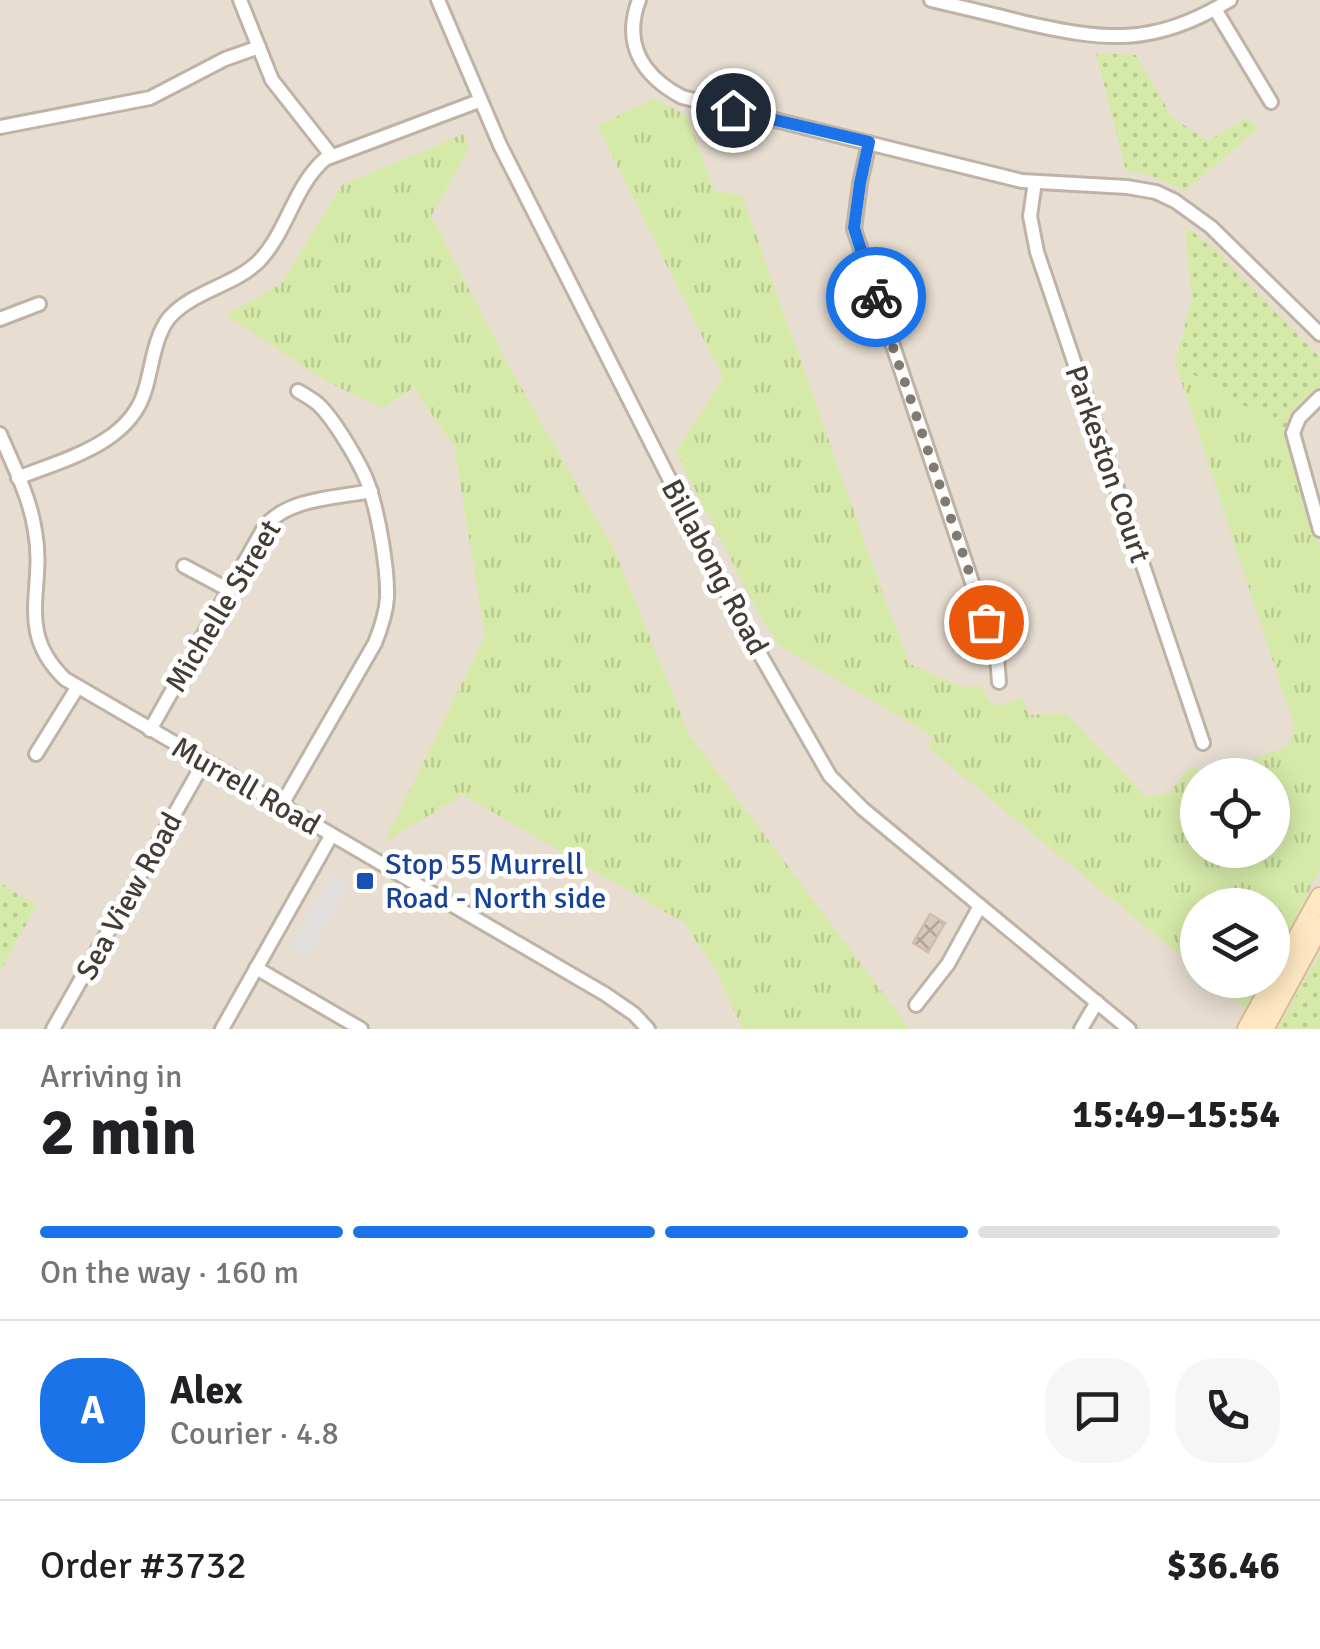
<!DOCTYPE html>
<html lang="en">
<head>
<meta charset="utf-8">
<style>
	:root { --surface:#fff; --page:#f6f6f6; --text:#202124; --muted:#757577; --line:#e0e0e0; --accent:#1a73e8 }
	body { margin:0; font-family:Signika,sans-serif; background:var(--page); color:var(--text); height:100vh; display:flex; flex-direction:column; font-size:38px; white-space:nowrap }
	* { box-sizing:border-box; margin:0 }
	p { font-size:32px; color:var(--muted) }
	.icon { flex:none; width:55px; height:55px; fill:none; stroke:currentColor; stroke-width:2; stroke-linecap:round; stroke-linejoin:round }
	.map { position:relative; height:1029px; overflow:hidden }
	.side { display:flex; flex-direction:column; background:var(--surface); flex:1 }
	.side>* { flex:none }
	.tools { position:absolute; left:1180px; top:758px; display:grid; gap:20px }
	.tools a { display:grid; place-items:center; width:110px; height:110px; border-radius:50%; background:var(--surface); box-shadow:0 5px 25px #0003; font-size:50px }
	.pin { position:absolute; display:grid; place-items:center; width:85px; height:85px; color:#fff; margin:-42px; border:5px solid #fff; border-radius:50%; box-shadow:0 2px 10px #0007 }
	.courier { position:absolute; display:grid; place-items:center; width:100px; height:100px; margin:-50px; border:8px solid #1a73e8; border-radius:50%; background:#fff; color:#222; box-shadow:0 2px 12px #0007 }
	.overview em { font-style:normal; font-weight:800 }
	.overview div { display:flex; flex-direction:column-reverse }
	.overview { display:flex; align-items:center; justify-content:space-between; height:170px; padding:0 40px }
	h1 { font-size:65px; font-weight:800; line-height:75px }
	.bar { display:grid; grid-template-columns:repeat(4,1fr); gap:15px 10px; align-content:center; height:120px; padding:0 40px }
	.bar i { height:12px; border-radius:8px; background:var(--line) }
	.bar .current { background:var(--accent) }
	.bar p { grid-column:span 4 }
	.line { display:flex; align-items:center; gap:25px; padding:0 40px; border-top:2px solid var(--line) }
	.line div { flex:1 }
	.round { display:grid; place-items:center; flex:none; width:105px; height:105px; border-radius:40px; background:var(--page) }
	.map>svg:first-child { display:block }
	.residential { fill:#e7ddd1; fill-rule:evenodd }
	.grass { fill:url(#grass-tufts); fill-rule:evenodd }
	.park { fill:url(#park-dots) }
	.parking { fill:#e3dfdc }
	.building { fill:url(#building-cross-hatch); stroke:#d0bdab; stroke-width:2.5 }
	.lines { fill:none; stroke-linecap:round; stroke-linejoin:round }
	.minor-casing { stroke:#bfb3a6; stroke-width:18 }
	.secondary-casing { stroke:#d9bd92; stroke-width:22 }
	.minor { stroke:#fff; stroke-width:12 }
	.secondary { stroke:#ffe8c1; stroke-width:18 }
	.done { stroke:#827a71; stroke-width:10; stroke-dasharray:0 18 }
	.route { stroke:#1a73e8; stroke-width:12 }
	.transit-dot { fill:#1a4fb4; stroke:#fff; stroke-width:4 }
	.labels { text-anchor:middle; stroke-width:10; stroke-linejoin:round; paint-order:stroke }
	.street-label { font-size:30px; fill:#453c33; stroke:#fff }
	.transit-label { font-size:30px; fill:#164399; stroke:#fff; text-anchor:start }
</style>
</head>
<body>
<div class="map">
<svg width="1320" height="1029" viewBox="0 0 1320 1029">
	<defs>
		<pattern id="grass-tufts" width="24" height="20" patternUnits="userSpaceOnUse" patternTransform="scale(2.5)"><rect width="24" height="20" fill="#d5eaa9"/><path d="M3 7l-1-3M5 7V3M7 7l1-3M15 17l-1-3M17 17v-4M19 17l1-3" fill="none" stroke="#b8ca92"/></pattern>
		<pattern id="park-dots" width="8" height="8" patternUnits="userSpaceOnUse" patternTransform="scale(2.5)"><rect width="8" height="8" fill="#d5eaa9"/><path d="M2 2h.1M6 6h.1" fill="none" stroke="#b8ca92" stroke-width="1.8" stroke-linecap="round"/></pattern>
		<pattern id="building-cross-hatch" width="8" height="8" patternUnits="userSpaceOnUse" patternTransform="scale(2.5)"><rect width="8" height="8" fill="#d8c9bb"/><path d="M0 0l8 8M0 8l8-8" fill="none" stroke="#b1a499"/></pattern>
	</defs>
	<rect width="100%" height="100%" fill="#f3ece3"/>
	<path class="residential" d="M0 0H1320V1029H0ZM1198 775H1272V850H1198ZM1198 905H1272V980H1198Z"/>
	<g class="grass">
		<path d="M655 98 687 116 715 191 742 195 886 602 910 664 963 687 981 686 988 700 1002 706 1022 697 1029 715 1066 713 1146 797 1169 793 1191 766 1208 772 1233 767 1288 746 1295 728 1175 363 1287 432 1320 550V869L1273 961 1272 905H1198L1197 969 927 747 934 737 779 646 755 607 676 452 723 378 597 126ZM1198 775H1272V850H1198Z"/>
		<path d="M463 134 469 148 431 216 509 366 614 549 689 734 910 1029H742L718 974 684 923 463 795 384 842 485 636 454 446 413 388 382 408 327 382 226 315 281 284 342 185Z"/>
		<path d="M1211 980H1262L1247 1010Z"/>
	</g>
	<g class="park">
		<path d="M1096 53 1136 55 1172 117 1208 141 1246 118 1259 128 1185 191 1149 175 1126 171Z"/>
		<path d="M1185 226 1210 245 1320 357V385L1288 418 1287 432 1175 363 1192 298Z"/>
		<path d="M0 883 37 905 0 971Z"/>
		<path d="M1320 954V1029H1277Z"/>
	</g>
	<path class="parking" d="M331 874 349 884 308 957 290 946Z"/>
	<path class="building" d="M930 914 945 923 928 952 913 943Z"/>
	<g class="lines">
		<g class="minor-casing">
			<g id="minor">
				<path d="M240 0 272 80 331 155"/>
				<path d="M438 0 500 145 745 628 830 776 863 809 1129 1029"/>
				<path d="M639 0C622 45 643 76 682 97L1022 181 1127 187 1156 192 1175 201 1211 227 1320 334"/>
				<path d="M931 0C961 7 991 14 1022 22 1105 41 1154 47 1230 0"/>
				<path d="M1215 9 1271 102"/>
				<path d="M0 127 150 98 225 59 259 47"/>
				<path d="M869 143 860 183 854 229 997 657 999 682"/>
				<path d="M1035 182 1030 216 1037 252 1203 743"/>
				<path d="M0 319 39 304"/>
				<path d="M1320 397 1299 418 1293 433 1320 530"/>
				<path d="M0 434C13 465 30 497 35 531 46 589 14 630 65 679L605 994 634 1014 648 1029"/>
				<path d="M18 478C64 459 130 444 145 390 152 368 154 337 169 318 192 291 234 286 259 261 287 232 294 186 325 159L479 101"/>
				<path d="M184 566 229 590"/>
				<path d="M150 730 264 528C286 498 336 498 371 491"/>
				<path d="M36 754 77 688"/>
				<path d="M281 806 375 643C381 628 386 614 387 598 388 569 379 518 370 490 364 468 334 419 318 404 312 399 305 395 298 391"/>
				<path d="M256 968 361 1029"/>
				<path d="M916 1005 948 964 980 906"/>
				<path d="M53 1029 204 762"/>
				<path d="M222 1029 331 836"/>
				<path d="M1081 1029 1097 1002"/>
			</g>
		</g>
		<g class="secondary-casing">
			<g id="secondary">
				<path d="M1247 1029 1320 897"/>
				<path d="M1264 1029 1320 926"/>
			</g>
		</g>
		<use href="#minor" class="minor"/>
		<use href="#secondary" class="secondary"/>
	</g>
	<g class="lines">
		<path class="done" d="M876 297 986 622"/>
		<path class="route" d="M733 110 869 142 860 183 854 228 876 297"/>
	</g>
	<rect class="transit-dot" x="355" y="871" width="20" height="20" rx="5"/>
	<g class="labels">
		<g class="street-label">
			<text transform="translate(1108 464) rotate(71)" y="10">Parkeston Court</text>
			<text transform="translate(715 567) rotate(62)" y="10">Billabong Road</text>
			<text transform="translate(223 606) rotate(-59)" y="10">Michelle Street</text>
			<text transform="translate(246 786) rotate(30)" y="10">Murrell Road</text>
			<text transform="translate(129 896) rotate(-61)" y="10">Sea View Road</text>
		</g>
		<g class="transit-label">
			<text x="385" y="874">Stop 55 Murrell<tspan x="385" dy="34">Road - North side</tspan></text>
		</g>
	</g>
</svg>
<div class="tools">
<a><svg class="icon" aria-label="locate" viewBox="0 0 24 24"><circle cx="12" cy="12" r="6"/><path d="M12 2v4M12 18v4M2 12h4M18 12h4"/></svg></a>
<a><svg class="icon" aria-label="layers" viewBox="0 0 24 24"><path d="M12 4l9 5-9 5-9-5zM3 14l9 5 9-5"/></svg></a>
</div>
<div class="pin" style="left:986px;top:622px;background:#ea580c"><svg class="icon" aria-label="bag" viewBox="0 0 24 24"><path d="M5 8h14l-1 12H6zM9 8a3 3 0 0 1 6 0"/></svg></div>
<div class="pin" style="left:733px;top:110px;background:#1f2937"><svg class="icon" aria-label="home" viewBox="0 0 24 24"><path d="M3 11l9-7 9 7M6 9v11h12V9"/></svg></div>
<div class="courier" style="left:876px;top:297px"><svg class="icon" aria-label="bike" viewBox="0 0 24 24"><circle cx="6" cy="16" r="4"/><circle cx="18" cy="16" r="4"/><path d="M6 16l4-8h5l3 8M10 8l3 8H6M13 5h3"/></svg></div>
</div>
<section class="side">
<div class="overview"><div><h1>2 min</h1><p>Arriving in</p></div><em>15:49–15:54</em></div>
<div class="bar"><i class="current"></i><i class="current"></i><i class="current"></i><i></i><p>On the way · 160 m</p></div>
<div class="line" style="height:180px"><b class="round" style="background:var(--accent);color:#fff">A</b><div><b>Alex</b><p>Courier · 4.8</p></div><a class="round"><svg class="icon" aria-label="chat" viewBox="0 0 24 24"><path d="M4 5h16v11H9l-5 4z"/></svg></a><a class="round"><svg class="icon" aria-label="phone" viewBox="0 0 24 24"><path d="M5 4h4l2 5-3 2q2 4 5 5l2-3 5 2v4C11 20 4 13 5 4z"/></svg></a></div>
<div class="line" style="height:130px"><div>Order #3732</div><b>$36.46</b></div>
</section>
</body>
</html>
